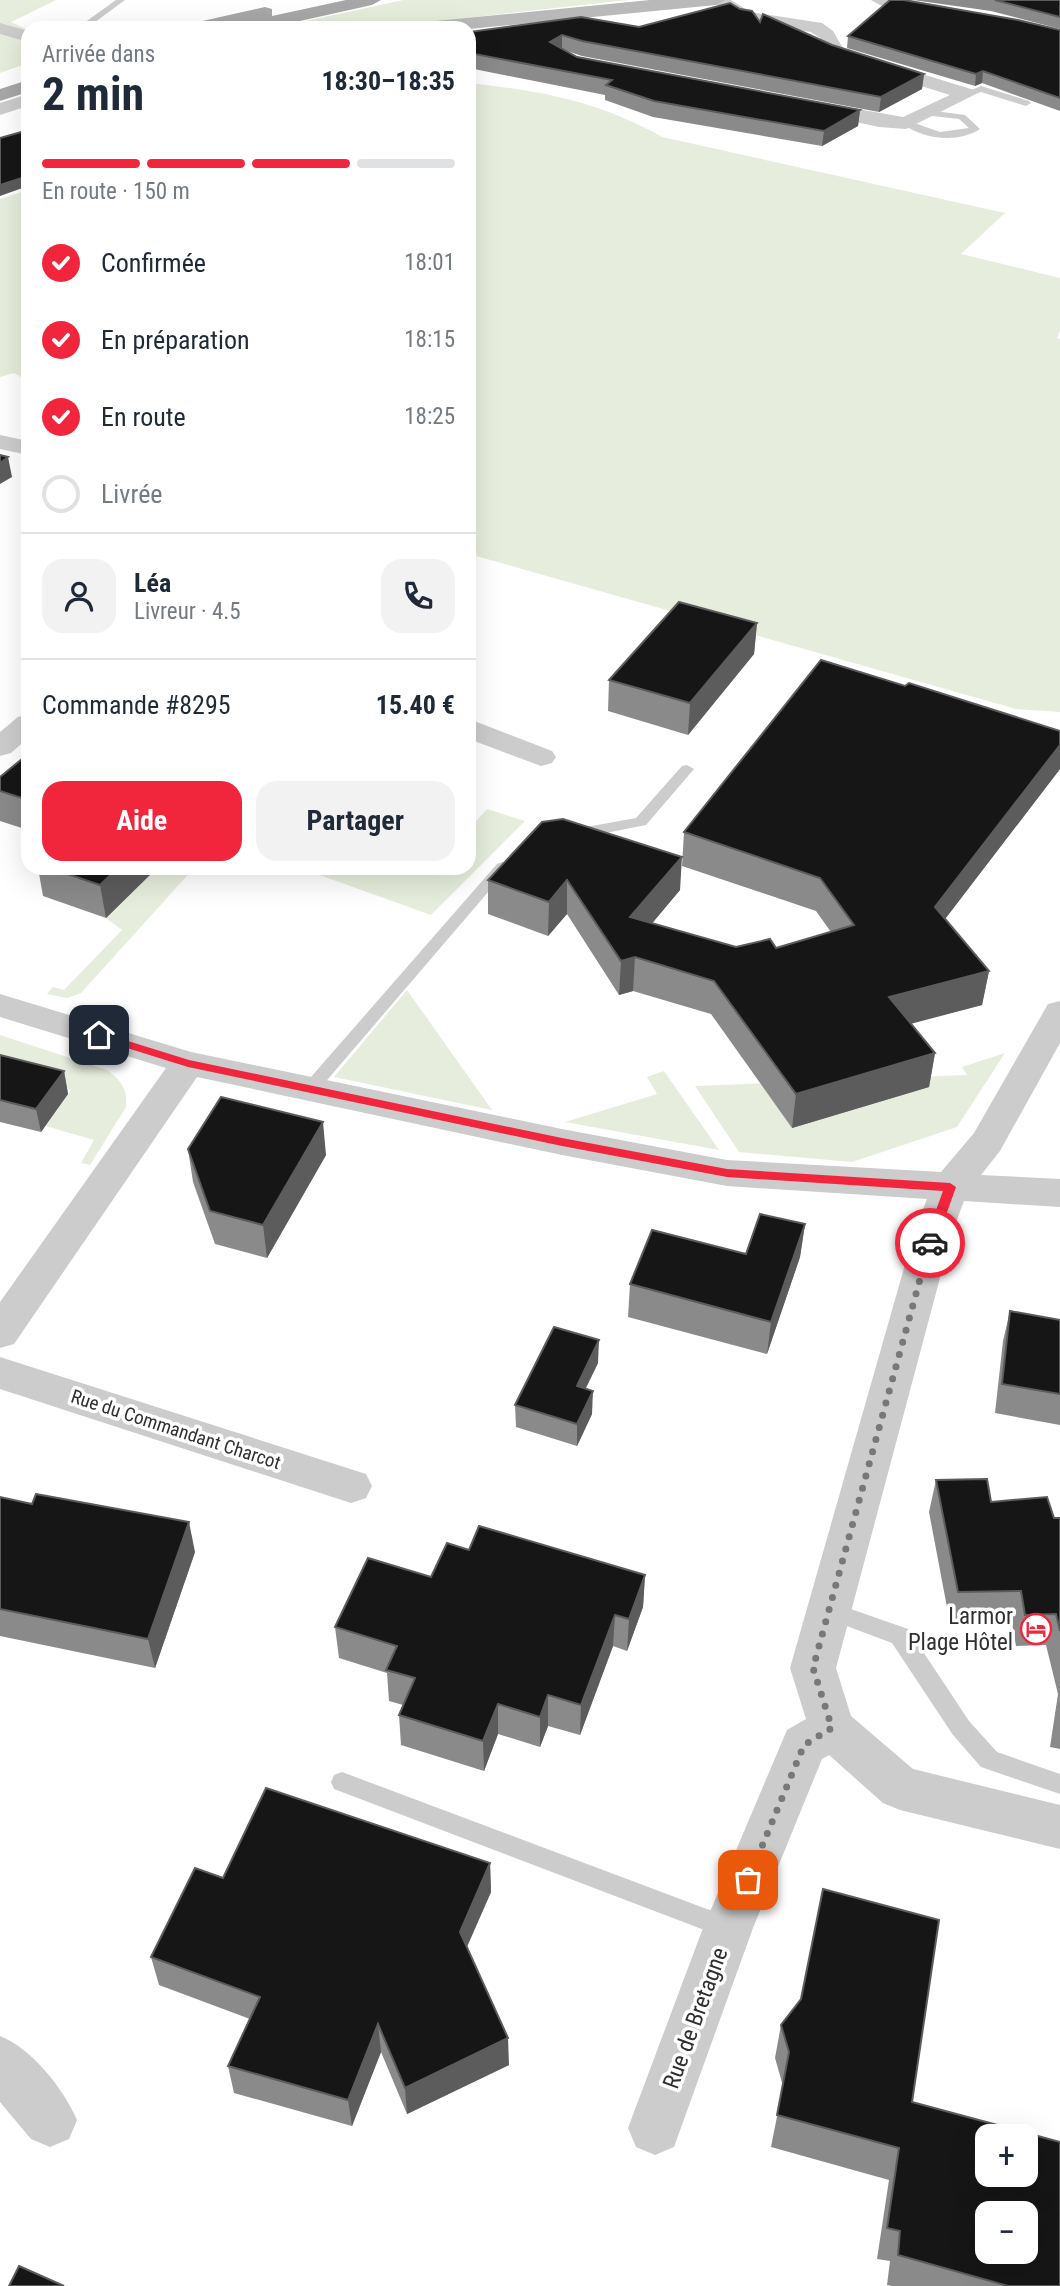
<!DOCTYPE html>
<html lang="fr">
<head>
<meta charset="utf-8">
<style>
	:root { --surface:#fff; --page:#f2f2f3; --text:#1f2937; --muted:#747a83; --line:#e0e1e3; --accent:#f1263d }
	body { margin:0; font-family:"Roboto Condensed",sans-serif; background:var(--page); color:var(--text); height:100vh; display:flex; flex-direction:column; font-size:26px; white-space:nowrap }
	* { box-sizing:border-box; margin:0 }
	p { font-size:23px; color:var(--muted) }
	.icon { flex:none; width:38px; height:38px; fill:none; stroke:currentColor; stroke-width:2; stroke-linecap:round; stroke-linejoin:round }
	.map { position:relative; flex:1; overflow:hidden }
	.drawer { position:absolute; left:21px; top:21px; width:455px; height:854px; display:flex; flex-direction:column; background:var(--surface); border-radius:21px; box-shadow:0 7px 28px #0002 }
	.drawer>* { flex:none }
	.controls { position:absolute; left:975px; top:2124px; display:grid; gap:14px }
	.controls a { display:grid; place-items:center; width:63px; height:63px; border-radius:14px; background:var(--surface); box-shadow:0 7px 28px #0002; font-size:35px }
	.pin { position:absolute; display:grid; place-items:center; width:60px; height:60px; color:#fff; margin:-30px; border-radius:14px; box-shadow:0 4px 10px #0006 }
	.courier { position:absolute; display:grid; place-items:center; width:70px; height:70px; margin:-35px; border:5px solid #f1263d; border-radius:50%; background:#fff; color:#222; box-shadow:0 2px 9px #0007 }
	.headline em { font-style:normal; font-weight:700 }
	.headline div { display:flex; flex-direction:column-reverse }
	.headline { display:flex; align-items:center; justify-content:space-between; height:119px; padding:0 21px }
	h1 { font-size:46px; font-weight:700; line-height:52px }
	.bar { display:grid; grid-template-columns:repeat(4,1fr); gap:10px 7px; align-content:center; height:84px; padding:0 21px }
	.bar i { height:9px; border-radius:5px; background:var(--line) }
	.bar .on { background:var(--accent) }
	.bar p { grid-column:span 4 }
	.line { display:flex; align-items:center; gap:18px; padding:0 21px; border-top:2px solid var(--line) }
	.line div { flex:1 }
	.round { display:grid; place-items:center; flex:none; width:74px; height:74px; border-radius:21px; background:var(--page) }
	ol { padding:0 21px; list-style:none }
	li { display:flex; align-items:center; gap:21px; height:77px }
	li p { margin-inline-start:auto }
	li .icon { padding:7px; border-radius:50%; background:var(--accent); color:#fff; stroke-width:4 }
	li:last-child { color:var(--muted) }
	li i { width:38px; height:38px; border:4px solid var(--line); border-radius:50% }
	.button { display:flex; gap:14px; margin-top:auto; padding:14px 21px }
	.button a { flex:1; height:80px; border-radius:21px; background:var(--accent); color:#fff; font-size:28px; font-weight:700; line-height:80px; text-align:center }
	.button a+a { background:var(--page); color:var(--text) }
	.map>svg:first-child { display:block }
	.green { fill:#e6eddc }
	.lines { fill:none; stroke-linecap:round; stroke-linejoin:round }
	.lane { fill:#ccc; fill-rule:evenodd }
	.street { fill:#ccc; fill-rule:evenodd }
	.secondary { fill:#b9b9b9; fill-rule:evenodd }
	.primary { fill:#a7a7a7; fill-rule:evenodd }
	.wall { fill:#8a8a8a }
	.shaded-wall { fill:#5c5c5c }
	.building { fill:#161616; stroke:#5c5c5c; stroke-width:2; fill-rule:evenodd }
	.route { fill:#f1263d }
	.done { stroke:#787878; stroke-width:7; stroke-dasharray:0 12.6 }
	.labels { text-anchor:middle; stroke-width:7; stroke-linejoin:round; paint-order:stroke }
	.street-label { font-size:19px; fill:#2f2f2f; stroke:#fff }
	.near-poi-label { font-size:23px; fill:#2f2f2f; stroke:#fff; text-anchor:end }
	.near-street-label { font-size:23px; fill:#2f2f2f; stroke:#fff }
</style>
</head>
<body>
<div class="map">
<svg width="1060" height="2286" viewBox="0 0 1060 2286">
	<rect width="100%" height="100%" fill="#fff"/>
	<g class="green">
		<path d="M0 0H56L11 22 28 30V63L0 73Z"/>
		<path d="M403 0H627L404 25 316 24 274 28Z"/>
		<path d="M469 83C541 91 598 101 662 137L1005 213 961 254 1060 278V330L1057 338 1060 339V712L1016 709 469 554Z"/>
		<path d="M28 190V381L14 373 0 377V199Z"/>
		<path d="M487 809 525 821 431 915 300 868H469V829Z"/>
		<path d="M157 868H194L81 993 67 998 47 994 53 987 64 990 122 930 106 918Z"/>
		<path d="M407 990 492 1110 334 1077Z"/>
		<path d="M0 1035 107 1070C121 1080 128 1090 126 1107L90 1165 81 1163 94 1140 46 1126 71 1090 0 1077Z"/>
		<path d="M1005 1053 957 1127 852 1162 739 1152 695 1086 967 1075 962 1067Z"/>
		<path d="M664 1071 719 1150 565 1122 657 1094 647 1077Z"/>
	</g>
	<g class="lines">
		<g class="lane">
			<path d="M116 0H125L87 28H77Z"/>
			<path d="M981 86 1029 101 1031 103 1026 106 981 92 967 97 962 94Z"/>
			<path d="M927 110 965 115 980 129C957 144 922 139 901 123L906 120 940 132 969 128 959 119 924 115V111Z"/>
			<path d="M687 765 694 769 646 825 575 839 567 834 575 829 636 818 682 766Z"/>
			<path d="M502 862 510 867 507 870 316 1093H304L301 1089 304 1085 497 864Z"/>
			<path d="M828 1601 908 1629 969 1721 997 1752 1060 1774V1794L981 1767 953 1735 892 1643 820 1616 817 1610 820 1604Z"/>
			<path d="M342 1772 728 1917 736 1920 740 1928 736 1936 728 1939 334 1789 331 1782 334 1775Z"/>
		</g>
		<g class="street">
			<path d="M710 0H731L750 12 822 23 833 31 844 50 974 90 976 94 906 129 879 127 805 111 802 107 805 103 812 101 903 117 950 95 831 58 820 38 811 32 739 21Z"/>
			<path d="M871 0H910L944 6 947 10 938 15 880 5Z"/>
			<path d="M434 22 443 27 390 28 399 23Z"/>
			<path d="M0 23 28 31V42L0 34Z"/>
			<path d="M319 23H365L374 28H310Z"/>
			<path d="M28 94V106L0 115V103Z"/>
			<path d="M0 435 28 441V455L0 449Z"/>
			<path d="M28 714V738L11 753 0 756V732L18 717Z"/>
			<path d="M469 719 552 751 556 757 552 763 541 766 469 739Z"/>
			<path d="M0 994 191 1052 562 1129 727 1160 941 1172 974 1133 1048 1004 1060 1001V1043L1000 1151 981 1175 1060 1179V1207L964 1201 952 1233 836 1668 851 1716 913 1769 1060 1805V1849L900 1810 883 1803 829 1755 822 1759 753 1928 674 2147 655 2155 636 2147 628 2128 703 1928 787 1730 806 1719 790 1668 914 1233 927 1199 727 1186 562 1155 197 1077 14 1344 0 1348V1302L166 1068 0 1017Z"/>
			<path d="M0 1357 366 1474 372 1486 366 1498 351 1503 0 1389Z"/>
			<path d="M0 2036C32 2049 63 2088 77 2120L69 2139 50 2147 31 2139 0 2102Z"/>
		</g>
		<path class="secondary" d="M650 0H725L716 5 469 29 416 28 425 22Z"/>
		<g class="primary">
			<path d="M346 0H381L372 5 268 28H233L235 25 187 28 189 24 265 7 272 9V16Z"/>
			<path d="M28 80V92L0 101V89Z"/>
		</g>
	</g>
	<g class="wall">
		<path d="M913 0H1060V29L991 11Z"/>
		<path d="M760 22 832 45 924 74 922 89 879 112 582 56 564 50 577 57 860 110 858 126 822 146 653 117 605 100V95L469 68V32L639 27Z"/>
		<path d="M1060 30V111L982 83 975 86 847 48 848 36Z"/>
		<path d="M757 623 754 654 688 735 608 711 609 680Z"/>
		<path d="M28 754V830L0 821V777Z"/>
		<path d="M1060 769 945 919 989 971 982 1005 911 1023 935 1053 929 1087 792 1128 711 1014 633 991 619 995 567 914 548 936 488 914V880L542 822 680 890 652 923 736 947 776 948 831 932 816 911 682 866 684 832Z"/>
		<path d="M38 868H157L106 918 43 896Z"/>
		<path d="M0 1055 64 1071 68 1094 41 1132 0 1122Z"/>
		<path d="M188 1149 326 1155 267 1258 215 1244 193 1182Z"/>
		<path d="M805 1224 800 1257 767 1354 628 1317 630 1284 746 1254Z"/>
		<path d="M1010 1311 1060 1320V1425L995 1413 1003 1341Z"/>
		<path d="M598 1363 586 1388 592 1414 577 1446 516 1427 515 1405Z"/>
		<path d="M936 1480 991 1502 1054 1518H1060V1749L1050 1747 1058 1694 1046 1645 1016 1646 1012 1623H950L929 1512Z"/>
		<path d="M0 1497 195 1552 155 1668 0 1636Z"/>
		<path d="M469 1550 645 1575 643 1607 627 1651 613 1646 580 1735 548 1726 540 1747 498 1734 484 1771 401 1745 399 1715 403 1705 389 1701 387 1673 339 1658 335 1627 431 1577Z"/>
		<path d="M490 1863 491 1892 467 1947 509 2065 407 2114 381 2052 352 2126 234 2093 228 2066 250 2019 159 1985 151 1957 223 1878Z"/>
		<path d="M781 2025 912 2102 1060 2286H892L887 2285 890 2261 877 2259 889 2180 771 2147 783 2086 775 2058Z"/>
	</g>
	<g class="shaded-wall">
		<path d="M562 35V50L550 42Z"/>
		<path d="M983 71 982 83 975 86 976 74Z"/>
		<path d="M924 74 922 89 879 112 881 97Z"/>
		<path d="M860 110 858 126 822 146 824 131Z"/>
		<path d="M28 176V186L0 196V185Z"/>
		<path d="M8 457 12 477 0 484V463Z"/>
		<path d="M757 623 754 654 688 735 690 703Z"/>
		<path d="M1060 745V769L929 940 935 907Z"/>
		<path d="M682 857 680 890 629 951 630 917Z"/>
		<path d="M118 868H157L106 918 100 885Z"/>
		<path d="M567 880V914L548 936 549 902Z"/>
		<path d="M635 957 633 991 619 995 621 961Z"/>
		<path d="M989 971 982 1005 884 1031 889 997Z"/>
		<path d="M935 1053 929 1087 792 1128 796 1094Z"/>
		<path d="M64 1071 68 1094 41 1132 36 1109Z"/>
		<path d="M323 1122 326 1155 267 1258 263 1225Z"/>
		<path d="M805 1224 800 1257 767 1354 771 1322Z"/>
		<path d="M599 1340 598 1363 576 1408 577 1386Z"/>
		<path d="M593 1391 592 1414 577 1446V1424Z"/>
		<path d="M189 1522 195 1552 155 1668 148 1639Z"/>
		<path d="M645 1575 643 1607 627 1651 629 1619Z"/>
		<path d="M615 1615 613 1646 580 1735 581 1705Z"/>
		<path d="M548 1695V1726L540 1747V1717Z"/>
		<path d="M498 1704V1734L484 1771 483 1741Z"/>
		<path d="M490 1863 491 1892 461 1960 460 1932Z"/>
		<path d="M378 2024 381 2052 352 2126 348 2100Z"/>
		<path d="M508 2038 509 2065 407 2114 405 2088Z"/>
	</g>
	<g class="building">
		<path d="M890 0H904L1018 20 1060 30V98L983 71 976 74 848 36Z"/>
		<path d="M995 0H1060V17Z"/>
		<path d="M730 3 740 9 752 11 760 22 763 14 832 45 924 74 881 97 582 41 562 35 550 42 577 57 860 110 824 131 654 101 606 85 612 80 469 53V32L581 17 639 27Z"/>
		<path d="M28 130V176L0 185V138Z"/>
		<path d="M0 455 8 457 0 463Z"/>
		<path d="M679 602 757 623 690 703 609 680Z"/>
		<path d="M821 660 905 686 909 683 1060 731V745L935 907 989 971 889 997 935 1053 796 1094 714 981 635 957 621 961 567 880 549 902 488 880 542 822 563 819 682 857 630 917 736 947 770 939 776 948 854 925 820 878 684 832Z"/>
		<path d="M28 754V800L0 791V777Z"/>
		<path d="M50 868H118L100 885Z"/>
		<path d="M0 1055 64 1071 36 1109 0 1100Z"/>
		<path d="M221 1097 323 1122 263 1225 210 1211 188 1149Z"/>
		<path d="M760 1214 805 1224 771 1322 630 1284 652 1230 746 1254Z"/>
		<path d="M1010 1311 1060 1320V1394L1002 1384Z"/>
		<path d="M554 1327 599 1340 577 1386 593 1391 577 1424 515 1405Z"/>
		<path d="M987 1479 991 1502 1047 1497 1054 1518H1060V1631L1056 1614 1025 1615 1021 1591 958 1592 936 1480Z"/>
		<path d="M36 1494 189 1522 148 1639 0 1609V1497L32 1504Z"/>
		<path d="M479 1526 645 1575 629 1619 615 1615 581 1705 548 1695 540 1717 498 1704 483 1741 399 1715 415 1678 386 1670 397 1646 335 1627 368 1558 431 1577 447 1543 469 1550Z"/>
		<path d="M266 1788 490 1863 460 1932 508 2038 405 2088 378 2024 348 2100 228 2066 260 1997 151 1957 195 1868 223 1878Z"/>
		<path d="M823 1889 939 1920 912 2102 1060 2142V2286H1008L898 2255 900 2231 887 2228 899 2148 777 2115 789 2052 781 2025 801 1999ZM987 2137H1026V2175H987ZM987 2214H1026V2252H987Z"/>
		<path d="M19 2266 64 2286H9Z"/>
	</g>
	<path class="route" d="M99 1032 189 1060 562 1138 727 1169 950 1183 956 1187 936 1243 930 1247 924 1243 943 1191 727 1177 562 1146 188 1067 95 1038V1033Z"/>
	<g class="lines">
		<path class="done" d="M748 1880 804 1745 832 1728 813 1668 930 1243"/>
	</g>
	<defs>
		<g id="hotel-ring" transform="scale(1.575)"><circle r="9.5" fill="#fff" stroke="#f1263d" stroke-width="1.5"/><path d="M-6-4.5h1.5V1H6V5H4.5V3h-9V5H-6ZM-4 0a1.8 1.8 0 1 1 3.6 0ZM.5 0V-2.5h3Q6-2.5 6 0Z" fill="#f1263d"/></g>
	</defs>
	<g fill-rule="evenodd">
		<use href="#hotel-ring" x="1036" y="1629"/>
	</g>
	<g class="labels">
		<g class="street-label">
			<text transform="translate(176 1429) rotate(18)" y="7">Rue du Commandant Charcot</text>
		</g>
		<g class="near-poi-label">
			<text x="1013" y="1624">Larmor<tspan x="1013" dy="26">Plage Hôtel</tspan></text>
		</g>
		<g class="near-street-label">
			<text transform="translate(695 2018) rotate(-70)" y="8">Rue de Bretagne</text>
		</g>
	</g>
</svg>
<div class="controls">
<a>+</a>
<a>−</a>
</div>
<div class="pin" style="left:748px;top:1880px;background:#ea580c"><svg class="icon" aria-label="bag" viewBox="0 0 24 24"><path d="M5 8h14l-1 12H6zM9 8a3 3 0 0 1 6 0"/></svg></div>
<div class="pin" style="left:99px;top:1035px;background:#1f2937"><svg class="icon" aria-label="home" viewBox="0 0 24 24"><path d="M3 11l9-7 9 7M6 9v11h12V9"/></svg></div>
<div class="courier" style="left:930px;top:1243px"><svg class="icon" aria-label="car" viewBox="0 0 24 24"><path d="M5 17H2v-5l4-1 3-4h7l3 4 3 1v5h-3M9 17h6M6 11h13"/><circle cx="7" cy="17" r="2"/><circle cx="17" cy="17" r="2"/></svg></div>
<section class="drawer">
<div class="headline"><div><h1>2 min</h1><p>Arrivée dans</p></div><em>18:30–18:35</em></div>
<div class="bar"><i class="on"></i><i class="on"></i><i class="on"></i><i></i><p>En route · 150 m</p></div>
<ol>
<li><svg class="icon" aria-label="check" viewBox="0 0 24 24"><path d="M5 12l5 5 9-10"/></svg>Confirmée<p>18:01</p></li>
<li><svg class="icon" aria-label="check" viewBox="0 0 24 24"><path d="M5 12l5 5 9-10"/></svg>En préparation<p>18:15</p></li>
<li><svg class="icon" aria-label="check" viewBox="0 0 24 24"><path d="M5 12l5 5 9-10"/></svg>En route<p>18:25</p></li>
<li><i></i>Livrée</li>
</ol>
<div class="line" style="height:126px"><a class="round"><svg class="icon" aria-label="person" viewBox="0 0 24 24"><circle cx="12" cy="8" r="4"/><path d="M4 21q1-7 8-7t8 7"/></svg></a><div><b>Léa</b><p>Livreur · 4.5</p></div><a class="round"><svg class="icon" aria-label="phone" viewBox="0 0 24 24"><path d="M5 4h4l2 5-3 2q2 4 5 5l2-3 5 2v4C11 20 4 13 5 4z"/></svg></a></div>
<div class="line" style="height:91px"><div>Commande #8295</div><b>15.40 €</b></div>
<div class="button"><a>Aide</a><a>Partager</a></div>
</section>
</div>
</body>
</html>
